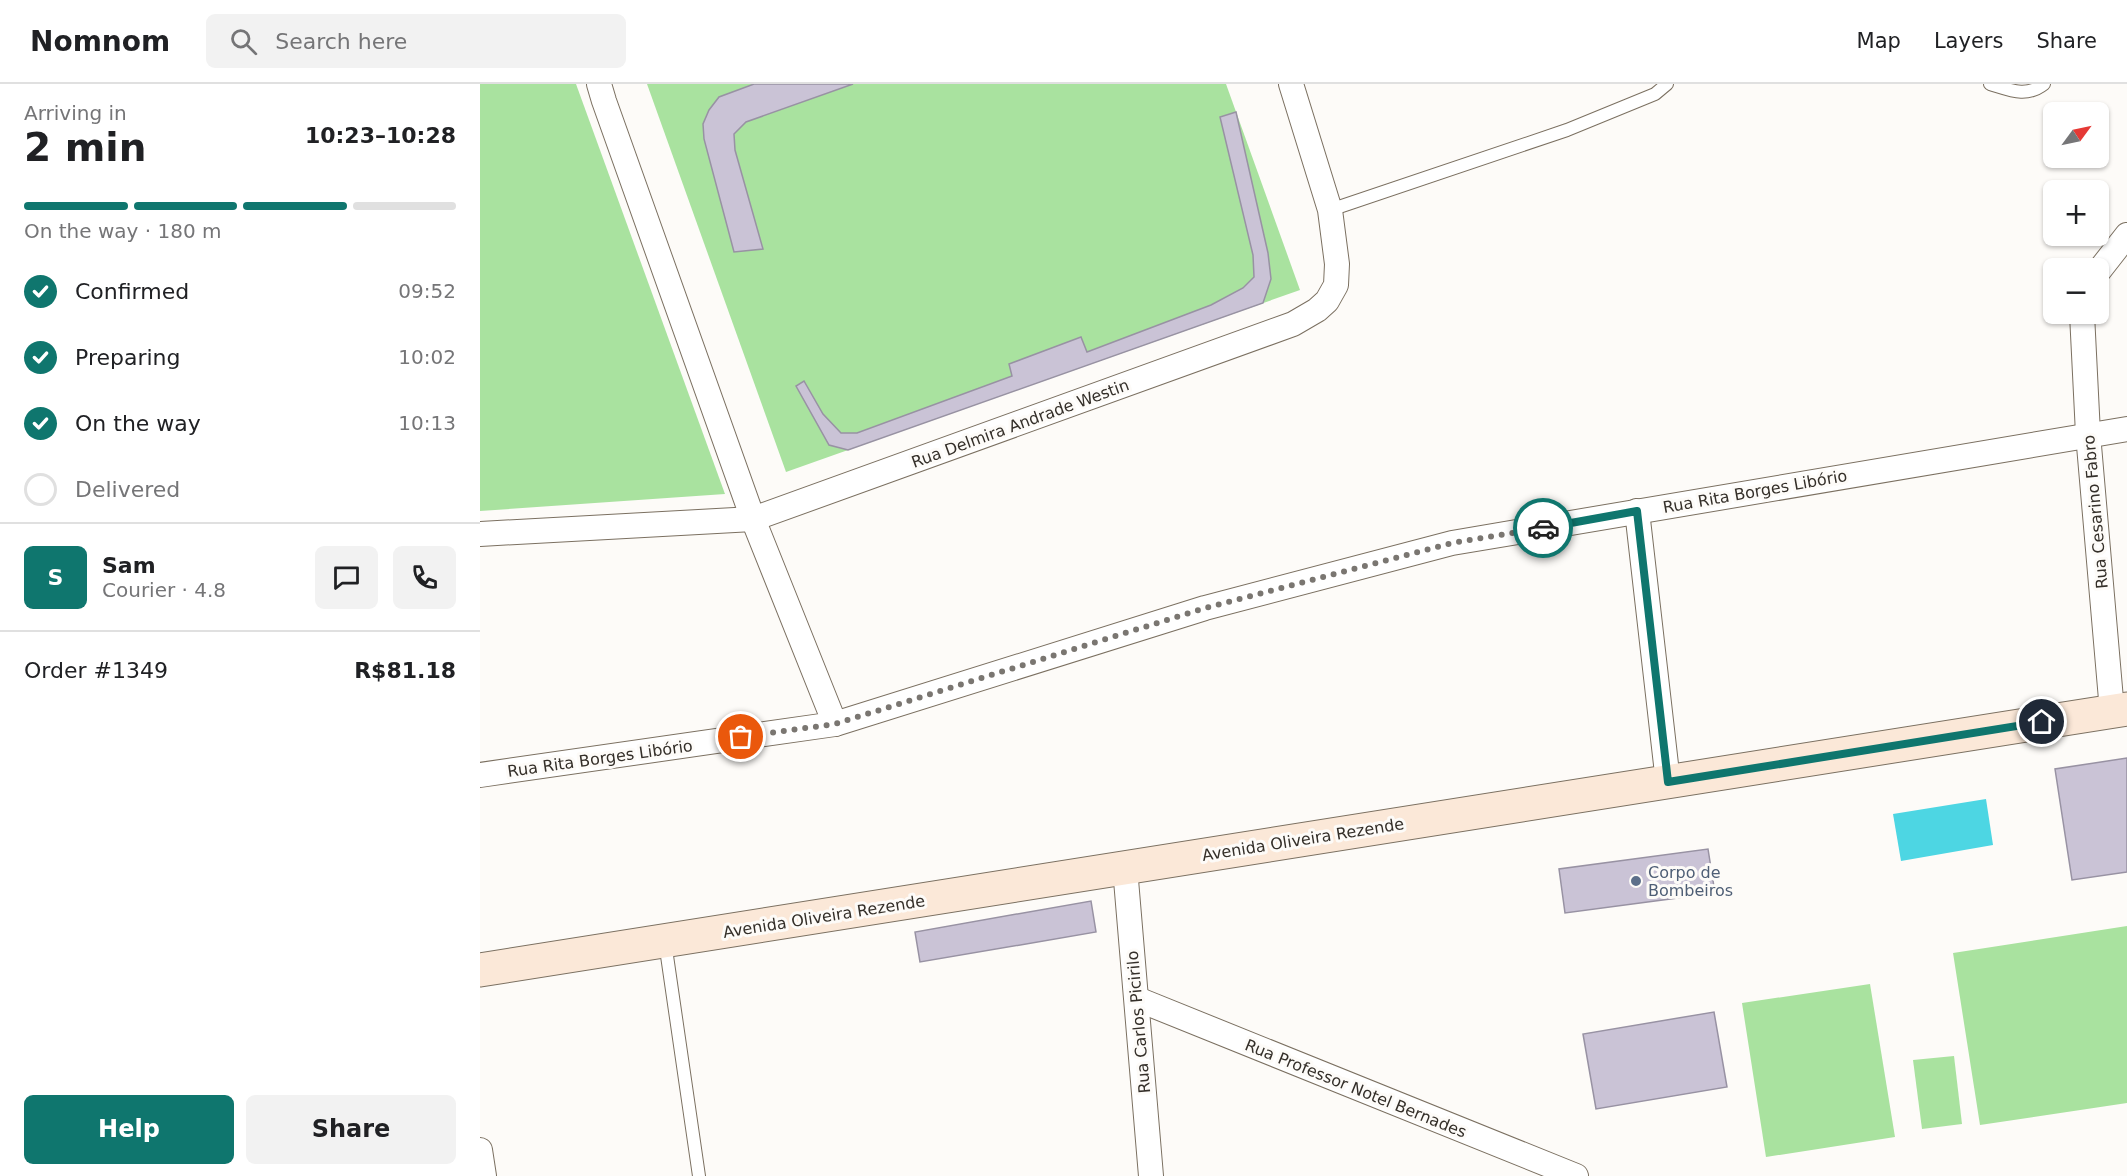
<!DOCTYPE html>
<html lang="en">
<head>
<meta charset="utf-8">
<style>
	:root { --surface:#fff; --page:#f2f2f2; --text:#202124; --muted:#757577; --line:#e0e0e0; --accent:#0f766e }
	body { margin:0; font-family:"DejaVu Sans",sans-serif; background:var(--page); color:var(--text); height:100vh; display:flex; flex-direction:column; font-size:22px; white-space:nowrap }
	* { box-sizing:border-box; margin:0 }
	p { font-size:20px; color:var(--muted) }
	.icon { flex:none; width:33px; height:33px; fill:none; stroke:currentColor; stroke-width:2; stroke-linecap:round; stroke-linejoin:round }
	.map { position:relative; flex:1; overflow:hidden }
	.side { display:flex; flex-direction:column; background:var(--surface); width:480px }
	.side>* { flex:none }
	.needle { width:39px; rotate:57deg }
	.controls { position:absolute; left:1563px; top:18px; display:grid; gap:12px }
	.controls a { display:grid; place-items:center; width:66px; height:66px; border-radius:9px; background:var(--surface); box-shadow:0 2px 4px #0004; font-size:30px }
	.pin { position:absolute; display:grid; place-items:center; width:51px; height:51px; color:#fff; margin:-26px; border:3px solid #fff; border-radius:50%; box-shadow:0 2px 6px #0007 }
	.courier { position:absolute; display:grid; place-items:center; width:60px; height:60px; margin:-30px; border:4px solid #0f766e; border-radius:50%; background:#fff; color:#222; box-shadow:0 2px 8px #0007 }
	.overview em { font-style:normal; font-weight:700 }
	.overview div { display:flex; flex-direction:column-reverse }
	.overview { display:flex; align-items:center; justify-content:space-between; height:102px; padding:0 24px }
	h1 { font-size:39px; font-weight:700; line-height:45px }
	.bar { display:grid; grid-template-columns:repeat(4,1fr); gap:9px 6px; align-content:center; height:72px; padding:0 24px }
	.bar i { height:8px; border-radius:4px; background:var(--line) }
	.bar .active { background:var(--accent) }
	.bar p { grid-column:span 4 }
	.line { display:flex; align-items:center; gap:15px; padding:0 24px; border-top:2px solid var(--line) }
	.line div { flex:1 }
	.round { display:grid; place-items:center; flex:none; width:63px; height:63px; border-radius:9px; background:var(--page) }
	ol { padding:0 24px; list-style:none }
	li { display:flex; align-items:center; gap:18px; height:66px }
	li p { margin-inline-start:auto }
	li .icon { padding:6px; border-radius:50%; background:var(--accent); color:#fff; stroke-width:4 }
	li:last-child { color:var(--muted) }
	li i { width:33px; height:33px; border:3px solid var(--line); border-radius:50% }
	.button { display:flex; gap:12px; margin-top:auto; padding:12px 24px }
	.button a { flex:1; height:69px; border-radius:9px; background:var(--accent); color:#fff; font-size:24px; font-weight:700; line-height:69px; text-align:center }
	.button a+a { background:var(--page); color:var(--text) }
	header { display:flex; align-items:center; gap:36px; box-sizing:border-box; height:84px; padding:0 30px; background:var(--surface); border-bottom:2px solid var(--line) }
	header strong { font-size:28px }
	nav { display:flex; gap:33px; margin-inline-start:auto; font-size:21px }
	.search { width:420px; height:54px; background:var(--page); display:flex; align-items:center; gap:15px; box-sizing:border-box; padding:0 21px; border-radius:9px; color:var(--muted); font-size:22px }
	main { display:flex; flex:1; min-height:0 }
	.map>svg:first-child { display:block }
	.green { fill:#a9e29f }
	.water { fill:#4dd6e3 }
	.building { fill:#cac3d6; stroke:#9892a3; stroke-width:1.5 }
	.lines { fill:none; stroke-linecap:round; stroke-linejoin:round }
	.service-casing { stroke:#7b7061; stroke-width:14 }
	.minor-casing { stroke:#7b7061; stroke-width:26 }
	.secondary-casing { stroke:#7b7061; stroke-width:35 }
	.service { stroke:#fff; stroke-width:12 }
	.minor { stroke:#fff; stroke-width:24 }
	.secondary { stroke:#fbe8d8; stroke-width:33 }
	.done { stroke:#7a7671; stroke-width:6; stroke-dasharray:0 10.8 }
	.route { stroke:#0f766e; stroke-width:8 }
	.service-dot { fill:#5c6f8a; stroke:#fdfbf8; stroke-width:2 }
	.labels { text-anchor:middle; stroke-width:6; stroke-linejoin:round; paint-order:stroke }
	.street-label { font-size:16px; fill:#342f29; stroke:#fdfbf8 }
	.service-label { font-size:16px; fill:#4e5e75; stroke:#fdfbf8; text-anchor:start }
</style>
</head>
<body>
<header>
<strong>Nomnom</strong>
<div class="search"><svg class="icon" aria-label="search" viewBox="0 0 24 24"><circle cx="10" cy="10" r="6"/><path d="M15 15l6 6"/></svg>Search here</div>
<nav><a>Map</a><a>Layers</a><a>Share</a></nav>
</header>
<main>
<section class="side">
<div class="overview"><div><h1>2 min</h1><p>Arriving in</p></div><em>10:23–10:28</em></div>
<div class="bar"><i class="active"></i><i class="active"></i><i class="active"></i><i></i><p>On the way · 180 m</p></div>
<ol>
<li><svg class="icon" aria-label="check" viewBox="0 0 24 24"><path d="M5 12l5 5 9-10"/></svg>Confirmed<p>09:52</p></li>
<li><svg class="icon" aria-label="check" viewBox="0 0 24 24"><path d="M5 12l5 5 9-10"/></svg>Preparing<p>10:02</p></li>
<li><svg class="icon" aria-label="check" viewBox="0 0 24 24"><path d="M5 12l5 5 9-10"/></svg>On the way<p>10:13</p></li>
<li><i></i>Delivered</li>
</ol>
<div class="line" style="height:108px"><b class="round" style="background:var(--accent);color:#fff">S</b><div><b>Sam</b><p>Courier · 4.8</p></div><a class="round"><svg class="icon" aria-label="chat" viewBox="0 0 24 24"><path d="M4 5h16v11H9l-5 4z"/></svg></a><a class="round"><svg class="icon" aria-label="phone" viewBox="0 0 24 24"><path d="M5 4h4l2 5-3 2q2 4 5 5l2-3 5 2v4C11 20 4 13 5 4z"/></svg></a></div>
<div class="line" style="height:78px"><div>Order #1349</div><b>R$81.18</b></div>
<div class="button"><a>Help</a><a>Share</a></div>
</section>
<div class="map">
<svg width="1647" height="1092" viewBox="0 0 1647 1092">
	<rect width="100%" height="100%" fill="#fdfbf8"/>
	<g class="green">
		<path d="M0 0H96L245 410 0 427Z"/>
		<path d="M167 0H746L820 206 306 388Z"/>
		<path d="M1647 842V1019L1500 1041 1473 869Z"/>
		<path d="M1390 900 1415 1053 1286 1073 1262 919Z"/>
		<path d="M1474 972 1482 1040 1442 1045 1433 976Z"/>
	</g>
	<path class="water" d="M1506 715 1513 761 1421 777 1413 730Z"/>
	<g class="building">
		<path d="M274 0H373L266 38 254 50 255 66 283 165 254 168 224 55 223 40 229 26 239 13Z"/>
		<path d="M756 28 788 169 791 195 783 219 368 366 349 361 316 302 324 297 343 330 361 349H377L532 292 529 280 601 253 607 268 731 221 763 204 774 193 773 171 740 33Z"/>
		<path d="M1647 674V788L1592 796 1575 685Z"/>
		<path d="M1228 765 1235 809 1085 829 1079 785Z"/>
		<path d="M611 817 616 848 440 878 435 848Z"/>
		<path d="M1234 928 1247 1003 1116 1025 1103 950Z"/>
	</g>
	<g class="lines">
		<g class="service-casing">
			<g id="service">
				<path d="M1510 0C1530 6 1546 14 1564 0"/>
				<path d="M850 126 1087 46 1175 10 1187 0"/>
				<path d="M185 858 219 1092"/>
			</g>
		</g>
		<g class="minor-casing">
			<g id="minor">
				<path d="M119 0 124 17 273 435 355 640"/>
				<path d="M1618 188 1647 151"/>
				<path d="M1602 230 1608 350 1632 627"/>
				<path d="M1157 427 1188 698"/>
				<path d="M0 450 273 435 813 240 837 226 847 217 856 201 857 180 850 126 811 0"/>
				<path d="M0 691 355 640 725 524 972 459 1647 345"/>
				<path d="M645 784 671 1092"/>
				<path d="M657 915 1096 1092"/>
				<path d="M0 1066 4 1092"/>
			</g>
		</g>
		<g class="secondary-casing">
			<path id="secondary" d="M0 886 1647 625"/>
		</g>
		<use href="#service" class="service"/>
		<use href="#minor" class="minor"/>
		<use href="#secondary" class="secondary"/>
	</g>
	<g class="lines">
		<path class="done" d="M261 653 355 640 725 524 972 459 1063 444"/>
		<path class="route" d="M1063 444 1157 427 1188 698 1562 638"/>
	</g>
	<circle class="service-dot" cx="1156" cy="797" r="6"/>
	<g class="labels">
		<g class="street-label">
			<text transform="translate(540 339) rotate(-20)" y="6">Rua Delmira Andrade Westin</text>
			<text transform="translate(1275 407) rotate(-10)" y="6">Rua Rita Borges Libório</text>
			<text transform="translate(1615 428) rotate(-95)" y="6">Rua Cesarino Fabro</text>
			<text transform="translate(120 674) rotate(-8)" y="6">Rua Rita Borges Libório</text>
			<text transform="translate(823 755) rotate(-9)" y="6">Avenida Oliveira Rezende</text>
			<text transform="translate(344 832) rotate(-9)" y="6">Avenida Oliveira Rezende</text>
			<text transform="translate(658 938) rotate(-95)" y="6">Rua Carlos Picirilo</text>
			<text transform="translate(876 1004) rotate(22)" y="6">Rua Professor Notel Bernades</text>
		</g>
		<g class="service-label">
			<text x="1168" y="794">Corpo de<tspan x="1168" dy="18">Bombeiros</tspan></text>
		</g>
	</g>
</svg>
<div class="controls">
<a><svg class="needle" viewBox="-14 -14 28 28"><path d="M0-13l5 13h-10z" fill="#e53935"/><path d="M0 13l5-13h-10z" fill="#757577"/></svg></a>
<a>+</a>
<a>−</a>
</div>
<div class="pin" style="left:261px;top:653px;background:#ea580c"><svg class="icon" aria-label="bag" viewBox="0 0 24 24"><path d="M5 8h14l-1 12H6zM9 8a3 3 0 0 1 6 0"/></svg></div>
<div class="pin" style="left:1562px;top:638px;background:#1f2937"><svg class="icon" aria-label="home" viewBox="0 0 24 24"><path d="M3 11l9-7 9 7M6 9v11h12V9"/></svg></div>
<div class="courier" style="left:1063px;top:444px"><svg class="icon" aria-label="car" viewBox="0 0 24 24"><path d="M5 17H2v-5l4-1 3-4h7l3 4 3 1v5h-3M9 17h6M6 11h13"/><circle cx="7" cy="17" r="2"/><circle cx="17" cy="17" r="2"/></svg></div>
</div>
</main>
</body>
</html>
